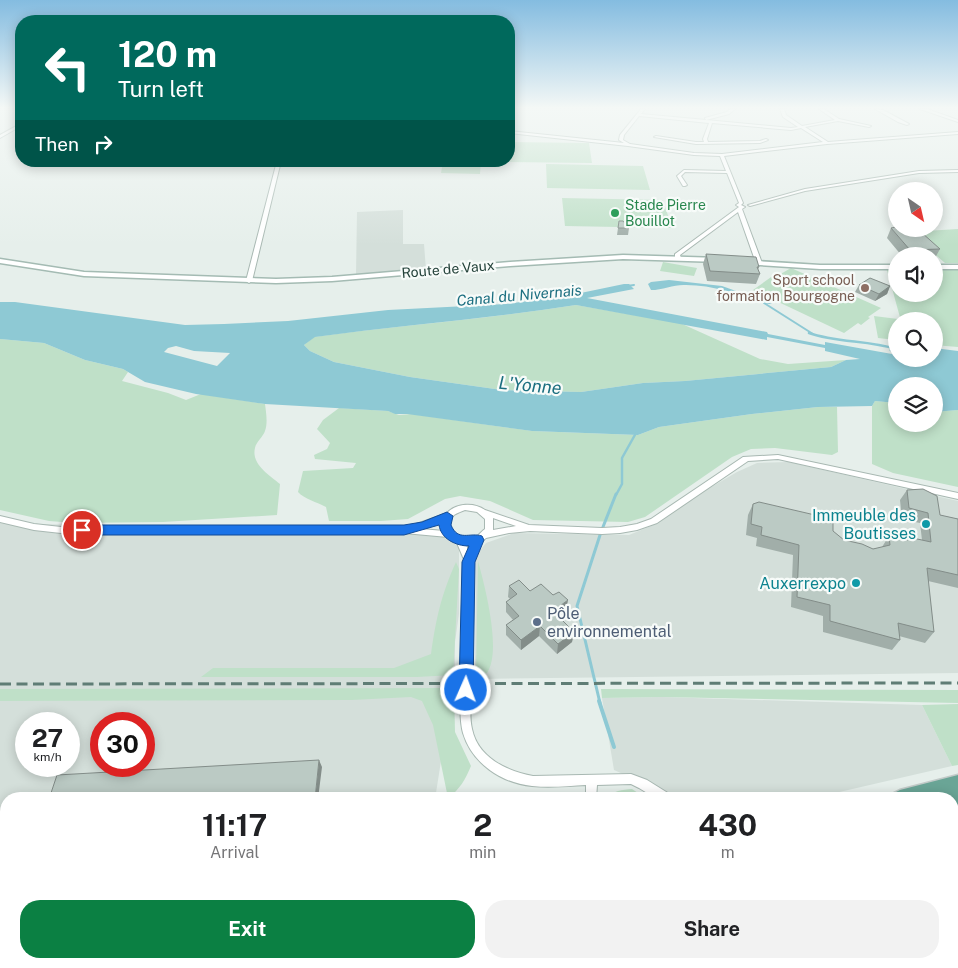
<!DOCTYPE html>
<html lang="en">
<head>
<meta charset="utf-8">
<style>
	:root { --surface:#fff; --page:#f2f2f2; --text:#202124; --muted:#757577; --accent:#0b8043 }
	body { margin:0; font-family:"Public Sans",sans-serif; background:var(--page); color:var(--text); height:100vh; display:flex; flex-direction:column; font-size:19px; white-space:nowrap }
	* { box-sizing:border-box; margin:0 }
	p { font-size:16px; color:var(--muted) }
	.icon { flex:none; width:28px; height:28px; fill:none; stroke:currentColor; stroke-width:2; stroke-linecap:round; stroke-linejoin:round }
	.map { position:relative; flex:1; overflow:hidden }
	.details { position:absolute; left:0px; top:792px; width:959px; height:176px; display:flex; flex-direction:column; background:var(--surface); border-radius:20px 20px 0 0; box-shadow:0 2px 12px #0003 }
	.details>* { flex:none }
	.hud { position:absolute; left:15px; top:15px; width:500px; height:152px; border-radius:20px; box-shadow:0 2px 12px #0003; background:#00695c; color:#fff; overflow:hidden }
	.needle { width:32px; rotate:146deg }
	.tools { position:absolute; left:888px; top:182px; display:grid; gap:10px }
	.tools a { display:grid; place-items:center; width:55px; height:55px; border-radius:50%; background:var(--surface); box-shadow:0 2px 12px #0003; font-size:25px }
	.speed { position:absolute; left:15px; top:712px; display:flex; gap:10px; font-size:25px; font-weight:700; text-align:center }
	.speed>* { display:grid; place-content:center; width:65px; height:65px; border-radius:50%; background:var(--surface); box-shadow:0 2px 12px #0003; line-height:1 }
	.speed small { font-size:12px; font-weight:400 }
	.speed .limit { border:8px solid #d22; background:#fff; color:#111 }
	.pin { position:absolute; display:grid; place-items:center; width:42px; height:42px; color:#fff; margin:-21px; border:2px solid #fff; border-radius:50%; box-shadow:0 1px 5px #0007 }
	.me { position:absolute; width:55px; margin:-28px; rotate:2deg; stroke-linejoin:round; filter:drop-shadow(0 0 4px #0008) }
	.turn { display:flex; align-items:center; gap:18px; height:105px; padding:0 20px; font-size:22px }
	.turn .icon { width:65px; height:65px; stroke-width:2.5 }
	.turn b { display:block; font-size:35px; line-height:42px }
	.then { display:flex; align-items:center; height:48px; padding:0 20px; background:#0003; gap:10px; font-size:19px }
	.eta { display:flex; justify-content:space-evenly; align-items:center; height:85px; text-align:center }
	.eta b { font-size:30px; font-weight:700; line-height:35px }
	.action { display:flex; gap:10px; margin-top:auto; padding:10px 20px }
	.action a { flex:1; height:58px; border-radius:20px; background:var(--accent); color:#fff; font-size:20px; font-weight:700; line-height:58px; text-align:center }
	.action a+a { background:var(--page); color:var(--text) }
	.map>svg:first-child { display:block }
</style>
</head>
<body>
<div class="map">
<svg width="958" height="968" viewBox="0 0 958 968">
	<rect width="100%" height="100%" fill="#e6efeb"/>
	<!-- built -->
	<path fill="#d4dfda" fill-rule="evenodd" d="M403,210V244H424L426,270L356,275L357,212Z
		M789,462L958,501V673L475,679L476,555L486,543L514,533L629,535L656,524L689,500L737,472L757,463Z
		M0,523L372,532L436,529L459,547V614L455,642V673L435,799H6V962L318,963L304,968H0ZM26,724H69V766H26ZM101,724H144V766H101Z
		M662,697L922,705L952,766L809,799H679L614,770L602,698Z"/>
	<!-- green -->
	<path fill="#bfe0c8" d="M509,142L589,143L592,163L503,162L509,161Z
		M443,161H481L480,174L441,173Z
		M546,164L643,166L650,190L547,188Z
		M562,198L663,200L672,228L565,226Z
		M958,229V263H945L909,232Z
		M663,262L697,268L694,276L660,271Z
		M791,268L881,308L868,317L870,318L861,325L858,323L844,333L753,290L774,275L777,276Z
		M934,269L958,270V347L934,345V321H901L887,270H896V294H934Z
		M576,305L680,323L760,359L788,364L846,360L831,367L685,381L643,383L581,392L502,390L410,377L334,362L310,351L304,345L314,337C402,325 489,319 576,305Z
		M874,316L898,319L896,340L878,338Z
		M0,339L44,343L85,360L123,369L128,372L122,381L168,393L186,400L201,394L265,404C266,412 268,423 265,431C263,437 256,442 255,448C251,464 269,475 280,484L277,515L163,522L75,523L49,521L0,510Z
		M875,401L896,403V424H934V412L958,410V487L893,473L872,464V406Z
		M818,407H837L838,452L832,455L775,448L751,449L732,457L645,517L628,522L533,520L490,501L460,496L445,499L408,519L381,521H329L326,507C317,502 304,499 298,492L303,471L353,468L356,463L315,459L314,455L327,449L330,443L317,429L323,420L339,408L388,411L399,415L412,414L532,431L638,435L659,427L752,414Z
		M478,561C485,587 502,651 487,673L476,675Z
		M456,562L459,569L453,675L417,677H201L213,668H394L431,654C436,619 441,595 456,562Z
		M454,688L455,732L471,766C465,780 460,789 448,798L433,725L422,701L411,697L352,700L0,701V689Z
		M601,689L958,690V703L662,697L602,698Z
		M958,704V765L952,766L922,705Z
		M632,789L647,799H607C612,790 623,790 632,789Z
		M318,963V962L385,963L371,968H304Z
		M574,963V962L665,963L662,968H560Z"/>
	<!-- water -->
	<path fill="#8ec9d4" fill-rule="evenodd" d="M669,280L722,286L772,304H767C741,295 714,285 686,285C675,284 663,290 651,290L648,284L651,282Z
		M624,284H629L634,289L587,298L767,332L768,334L825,345V342L892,354L893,353L889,350L896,346V359H934V348L958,351V410L934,412V386H896V403L875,401L872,406L818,407L752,414L659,427L638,435L532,431L407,414H395L388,411L265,404L196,394L145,382L123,369L85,360L44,343L0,339V302H15L185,325L224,324L288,321L388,310L506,304L571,295ZM576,305L767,340V337L825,348V351L860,359L846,360L831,367L685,381L643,383L581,392L502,390L410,377L334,362L310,351L304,345L315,337C402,325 489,319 576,305ZM176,346L194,351L230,353L217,366L164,352L168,348Z"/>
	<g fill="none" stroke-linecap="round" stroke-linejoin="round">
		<!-- stream-far3 -->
		<path stroke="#8ec9d4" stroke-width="2" d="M627,286L634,285
			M764,303L813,334"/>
		<!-- stream-far2 -->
		<path stroke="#8ec9d4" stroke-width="2.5" d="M809,333C837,343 868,340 896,349
			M616,495L622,484V458L636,433"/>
		<!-- stream-far1 -->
		<path stroke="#8ec9d4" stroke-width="3" d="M600,703L577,606L601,532L616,494"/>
		<!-- stream -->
		<path stroke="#8ec9d4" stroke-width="4" d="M599,701L614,747"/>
		<defs>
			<path id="street" d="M641,109H645L641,114L706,120L705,118L727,112L730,109H735L729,114L706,120L791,128L798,127L783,117L780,109H784L786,115L802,126L835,120L819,109H824L839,119L871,126L869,127L838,121L805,127L828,142L958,132V134L827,144L724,156L743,203L741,205L745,207L742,209L762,263L759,265L756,263L738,212L680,255L681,258L678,260L675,258V254L739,207L736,205L739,203L727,173L685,172L681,176L687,185L685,186H683L677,176L684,170L726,171L720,156L694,155L628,146L509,133V131L624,143L619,140L620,135ZM639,116L709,123L703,139L704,142H696L656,136L654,137L696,144L760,143L768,140L766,139L760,141L708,142L707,139L712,123L791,130L801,128L823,142L722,154L694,153L630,144L623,140L624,135Z
				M875,109L883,110L909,124L907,125L898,122Z
				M920,109H927L958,120V122Z
				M20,124H21V126L0,138V135Z
				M277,161H281L252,281L249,283L246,281Z
				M958,170V172L919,173L805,191L750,206L748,205L805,189L919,171Z
				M778,455L958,493V499L778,459L748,461L657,523L637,530L620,533L602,534L530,531L509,533L486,538L481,542L473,562L472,676L470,679L467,680L464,679L462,676L465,562L457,543L448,537L404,533H61L34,530L0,522V516L34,524L61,527L410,528L411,526L447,513C456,503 474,502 485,510L529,525L602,528L620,527L637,524L651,519L743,457ZM465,510L477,512L485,519V529C482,531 479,535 476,537C462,544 440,527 454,515C457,513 462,511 465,510ZM493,518L516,526L493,530ZM442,521V528L444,531L421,529ZM472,544L469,552L466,545Z
				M466,686L469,687L471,690C471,703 469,716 472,729C478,758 507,771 533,776L631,774L647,780L671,795L672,799H657L639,788L631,784L597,785L596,799H586V785C569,786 550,788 532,786C501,783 472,763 463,733C460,722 459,697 463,687Z
				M152,962H240L238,966L235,968H148L150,964Z"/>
			<path id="secondary" d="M623,255L720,258L724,260L720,262L623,259L510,266L332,281L276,283L84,276L0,263V259L84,272L276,279L332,277L510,262Z
				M740,260L820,265H896V269H820L743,264L739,262Z
				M934,265H958V269H934Z"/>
			<path id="primary" d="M958,775V809L952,811V799H944L945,796L935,799H891L894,793L900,790Z
				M407,962H440L438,968H405Z
				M522,962H555L553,968H520Z
				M686,962H714L716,968H688Z
				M744,962H786L787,968H742Z"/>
		</defs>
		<!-- street casing -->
		<use href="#street" stroke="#a8b8b2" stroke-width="2"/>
		<!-- secondary casing -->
		<use href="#secondary" stroke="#a4bbb3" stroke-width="3"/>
		<!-- primary casing -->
		<use href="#primary" stroke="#c2cac8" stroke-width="3"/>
		<!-- street -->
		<use href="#street" fill="#fff" fill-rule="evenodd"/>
		<!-- secondary -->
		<use href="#secondary" fill="#fff" fill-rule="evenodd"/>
		<!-- primary -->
		<use href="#primary" fill="#6aa596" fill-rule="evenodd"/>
		<!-- rail -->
		<path stroke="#5f7d75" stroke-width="3" stroke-dasharray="11 5.5" stroke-linecap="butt" d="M0,684L958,683"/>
		<defs>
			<path id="street-bridge" d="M466,690L467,676"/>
		</defs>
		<!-- street-bridge casing -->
		<use href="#street-bridge" stroke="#a8b8b2" stroke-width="11" stroke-linecap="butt"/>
		<!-- street-bridge -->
		<use href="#street-bridge" stroke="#fff" stroke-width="9"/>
	</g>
	<!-- wall -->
	<path fill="#a1aea9" d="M619,221L629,228L628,235H617Z
		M891,228L940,249L935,258H934V256H902L887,238Z
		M706,254L759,267L758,270L760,274L756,284L707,281L703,264Z
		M859,285L890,286L887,294L875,301L855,292Z
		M907,490L940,515L958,519V588L928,581L934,632L925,643L899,636L900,640L892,650L823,632V616L791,607L793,555L756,546L757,538L746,535L748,515L753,504L815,518L844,540L873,549L882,547L889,536L906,540L908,537L922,540L920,523L902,519L900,500Z
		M509,586L530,591L566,611L558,617L574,632L572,642L557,654L539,636L521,650L506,635V625L513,620L506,612V602L510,599L508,597Z
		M6,915V952H4L0,951V932Z"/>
	<!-- shaded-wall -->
	<path fill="#838d89" d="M890,286L887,294L875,301L879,294Z
		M568,600L566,611L551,622L553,611Z
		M540,626L539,636L521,650V640Z
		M574,632L572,642L557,654L558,644Z
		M319,760L322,767L318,799H315Z"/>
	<!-- building -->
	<path fill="#bbcac4" stroke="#838d89" d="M619,221H623L629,228H618Z
		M896,227V229H915L921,232L940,249L910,250L891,228Z
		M706,254L756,257L759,267H757L760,274L710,271Z
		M870,278L890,286L879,294L859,285Z
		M923,489L937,496L940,515L958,519V575L927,568L934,632L898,623L900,640L830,621V605L797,597L799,545L761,535L762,527L751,524L753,504L759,502L815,515V518L833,522V531L844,540L862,544L873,549L890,545L889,536L908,540V537L931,542L928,513L909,508L907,490Z
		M519,580L530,591L541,584L553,595L559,592L568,600L553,611L574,632L558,644L540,626L521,640L506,625L519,616L506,602L517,594L509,586Z
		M319,760L315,799H49L57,775Z
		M6,915V948H0V932Z"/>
	<!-- sky -->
	<linearGradient id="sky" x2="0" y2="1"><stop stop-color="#84bce0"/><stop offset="0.44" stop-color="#f4f8f6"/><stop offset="1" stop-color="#f4f8f6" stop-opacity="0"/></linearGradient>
	<rect width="958" height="245" fill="url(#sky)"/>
	<!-- route -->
	<path fill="#1a73e8" stroke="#114b97" d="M447,512L453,516L451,525C458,542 470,532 482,536L484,540L475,562L473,690L471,695L466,697L461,695L459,690L462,562L469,546C456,546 441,539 439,525L404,535H82L78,533L76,530L78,527L82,525H404L422,522Z"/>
	<!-- markers -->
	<circle fill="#2e9e5b" stroke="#f7fbf9" stroke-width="2" cx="615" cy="213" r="5"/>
	<circle fill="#8d6e63" stroke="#f7fbf9" stroke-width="2" cx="865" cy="288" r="5"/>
	<g fill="#0f9aa8" stroke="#f7fbf9" stroke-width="2">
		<circle cx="926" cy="524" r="5"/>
		<circle cx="856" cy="583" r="5"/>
	</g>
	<circle fill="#5c6f8a" stroke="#f7fbf9" stroke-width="2" cx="537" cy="622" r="5"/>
	<g text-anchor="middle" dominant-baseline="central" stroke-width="4.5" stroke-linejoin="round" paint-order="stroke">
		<!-- far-leisure labels -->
		<g font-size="14" fill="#27864d" stroke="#f7fbf9" text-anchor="start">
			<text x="625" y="205">Stade Pierre<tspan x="625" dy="16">Bouillot</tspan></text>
		</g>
		<!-- far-street labels -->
		<g font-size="14" fill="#24423a" stroke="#f7fbf9">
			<text transform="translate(448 269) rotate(-5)">Route de Vaux</text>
		</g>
		<!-- far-education labels -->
		<g font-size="14" fill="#785e54" stroke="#f7fbf9" text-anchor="end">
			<text x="855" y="280">Sport school<tspan x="855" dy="16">formation Bourgogne</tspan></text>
		</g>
		<!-- far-water labels -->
		<g font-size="15" font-style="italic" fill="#1c6f80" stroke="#f7fbf9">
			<text transform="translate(519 295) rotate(-5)">Canal du Nivernais</text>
		</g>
		<!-- culture labels -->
		<g font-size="16" fill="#0d838f" stroke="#f7fbf9" text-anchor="end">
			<text x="916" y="515">Immeuble des<tspan x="916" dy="18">Boutisses</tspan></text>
			<text x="846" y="583">Auxerrexpo</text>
		</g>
		<!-- service labels -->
		<g font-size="16" fill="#4e5e75" stroke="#f7fbf9" text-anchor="start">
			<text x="547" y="613">Pôle<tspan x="547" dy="18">environnemental</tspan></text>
		</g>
		<!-- water labels -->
		<g font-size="18" font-style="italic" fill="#1c6f80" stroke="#f7fbf9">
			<text transform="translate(530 385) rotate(5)">L'Yonne</text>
		</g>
	</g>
</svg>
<div class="tools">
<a><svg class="needle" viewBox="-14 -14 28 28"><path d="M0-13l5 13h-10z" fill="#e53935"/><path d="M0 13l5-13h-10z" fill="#757577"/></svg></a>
<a><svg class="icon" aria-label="sound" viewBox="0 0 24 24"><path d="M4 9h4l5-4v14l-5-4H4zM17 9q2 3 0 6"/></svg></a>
<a><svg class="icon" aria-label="search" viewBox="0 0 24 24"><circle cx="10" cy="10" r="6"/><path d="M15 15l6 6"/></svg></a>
<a><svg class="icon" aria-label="layers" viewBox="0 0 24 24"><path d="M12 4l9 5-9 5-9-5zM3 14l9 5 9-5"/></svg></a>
</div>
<div class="speed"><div>27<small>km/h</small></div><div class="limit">30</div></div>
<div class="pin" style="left:82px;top:530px;background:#d93025"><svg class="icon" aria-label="arrive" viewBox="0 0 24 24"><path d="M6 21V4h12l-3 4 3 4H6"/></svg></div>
<svg class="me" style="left:466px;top:690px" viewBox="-20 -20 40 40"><circle r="17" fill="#1a73e8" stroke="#fff" stroke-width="3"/><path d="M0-11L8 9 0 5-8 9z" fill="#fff"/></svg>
<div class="hud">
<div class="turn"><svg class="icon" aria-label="left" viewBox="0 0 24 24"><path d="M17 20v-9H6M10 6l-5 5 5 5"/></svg><div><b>120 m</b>Turn left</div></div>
<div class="then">Then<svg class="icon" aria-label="right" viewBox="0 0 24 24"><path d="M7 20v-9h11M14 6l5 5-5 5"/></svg></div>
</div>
<section class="details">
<div class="eta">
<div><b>11:17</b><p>Arrival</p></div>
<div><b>2</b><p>min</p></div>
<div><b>430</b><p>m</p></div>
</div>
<div class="action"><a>Exit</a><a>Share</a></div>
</section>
</div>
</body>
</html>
